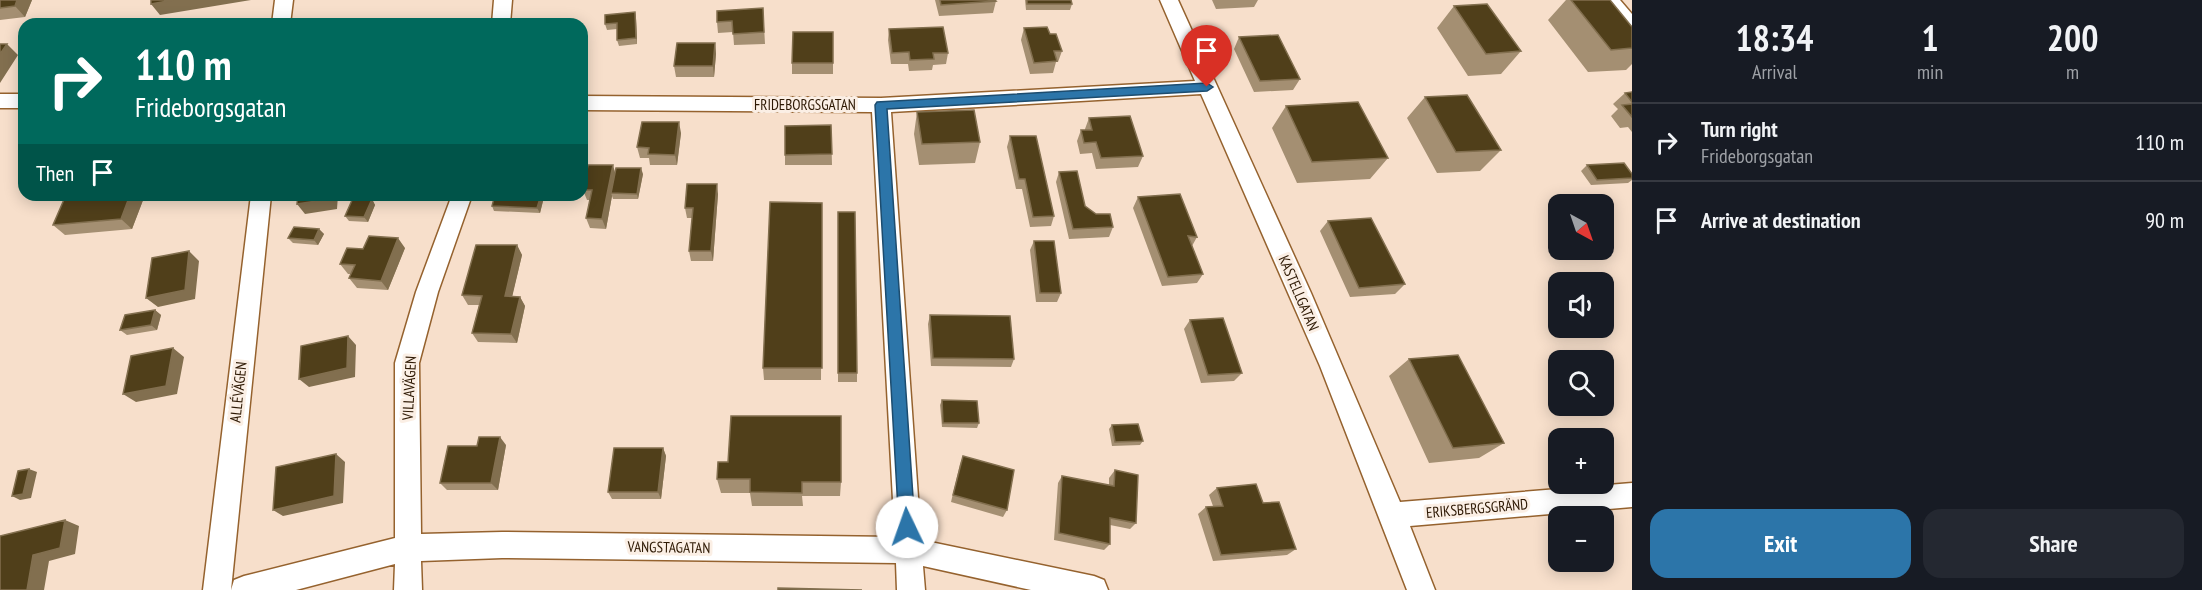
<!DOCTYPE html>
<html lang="en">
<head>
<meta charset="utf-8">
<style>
	:root { --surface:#171b24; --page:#242831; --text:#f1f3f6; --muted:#9ea1a6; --line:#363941; --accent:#2c75a9 }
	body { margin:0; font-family:"PT Sans Narrow",sans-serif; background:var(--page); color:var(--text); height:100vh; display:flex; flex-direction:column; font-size:22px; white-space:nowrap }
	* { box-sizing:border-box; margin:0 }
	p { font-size:20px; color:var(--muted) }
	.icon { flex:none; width:33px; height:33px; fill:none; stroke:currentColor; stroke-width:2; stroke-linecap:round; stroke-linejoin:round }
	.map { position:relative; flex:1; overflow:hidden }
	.drawer { display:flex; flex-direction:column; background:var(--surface); width:570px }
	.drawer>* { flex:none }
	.banner { position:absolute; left:18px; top:18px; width:570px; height:183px; border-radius:18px; box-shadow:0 3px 15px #0003; background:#00695c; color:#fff; overflow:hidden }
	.needle { width:39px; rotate:140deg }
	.fabs { position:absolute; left:1548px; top:194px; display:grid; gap:12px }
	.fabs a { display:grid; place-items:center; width:66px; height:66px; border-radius:12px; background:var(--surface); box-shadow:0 3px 15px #0003; font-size:30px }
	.pin { position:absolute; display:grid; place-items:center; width:51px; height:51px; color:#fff; margin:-62px -26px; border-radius:50% 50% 50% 0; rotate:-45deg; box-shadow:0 0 6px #0007 }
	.pin .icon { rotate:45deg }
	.me { position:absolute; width:66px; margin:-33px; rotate:357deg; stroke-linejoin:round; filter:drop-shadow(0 0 4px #0008) }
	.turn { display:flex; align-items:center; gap:21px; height:126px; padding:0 18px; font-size:27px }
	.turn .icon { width:78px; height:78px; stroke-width:2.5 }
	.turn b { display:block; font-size:42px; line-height:51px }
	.then { display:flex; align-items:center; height:57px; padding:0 18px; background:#0003; gap:12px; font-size:22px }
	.eta { display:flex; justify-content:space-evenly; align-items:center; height:102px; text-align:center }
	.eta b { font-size:36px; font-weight:800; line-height:42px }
	.action { display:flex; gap:12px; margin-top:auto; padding:12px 18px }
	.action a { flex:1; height:69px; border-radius:18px; background:var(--accent); color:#fff; font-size:24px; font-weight:800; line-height:69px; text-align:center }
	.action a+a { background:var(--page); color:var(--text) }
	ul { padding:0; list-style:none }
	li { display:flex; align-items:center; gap:18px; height:78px; padding:0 18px; border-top:2px solid var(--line) }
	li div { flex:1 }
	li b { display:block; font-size:22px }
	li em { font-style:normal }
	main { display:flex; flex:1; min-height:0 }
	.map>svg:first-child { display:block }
</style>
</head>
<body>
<main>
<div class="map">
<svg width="1632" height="590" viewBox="0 0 1632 590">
	<rect width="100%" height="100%" fill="#f7dfcb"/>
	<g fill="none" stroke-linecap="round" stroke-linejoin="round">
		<defs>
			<path id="street" d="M275,0H293L290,24H272Z
				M494,0H512L510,24H492Z
				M1160,0H1178L1311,293L1400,502L1632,483V507L1410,526L1435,590H1407L1320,366L1201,94L891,112L921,540L1094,576L1104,580L1108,590H1031L923,566L925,590H897L896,563L502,558L421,561L422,590H394L395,564L296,590H203L251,195H271L231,590L234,580L244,576L395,538V363L416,292L452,195H472L438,292L419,363L421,534L502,532L895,537L872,112L582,110V96L881,98L1195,81Z
				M1601,0H1620L1632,14V32L1626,30Z
				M0,94H24V108H0Z"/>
		</defs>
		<!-- street casing -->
		<use href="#street" stroke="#95622e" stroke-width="3"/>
		<!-- street -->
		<use href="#street" fill="#fff" fill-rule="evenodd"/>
	</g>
	<!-- wall -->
	<path fill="#a48f72" d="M0,0H32L25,17L0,20Z
		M935,0H995L996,1L993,13L939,16Z
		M1025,0H1071L1072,4L1070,10H1026Z
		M1212,0H1258L1254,7L1216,9Z
		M1566,0H1610L1632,27V64L1626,70L1588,72L1548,20Z
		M1454,6L1521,51L1501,74L1468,76L1437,28Z
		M763,8L765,44L734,45L733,32L718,33L717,22Z
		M635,12L636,18L637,44L619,46L617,40V29L607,30L605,24Z
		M1024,28L1050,34L1062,51L1058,62H1056L1053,73L1030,74L1021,40Z
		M889,29L948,53L946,64L933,65L932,70L909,71L908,64H891L888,40Z
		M833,32V74H792V63Z
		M1239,37L1300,79L1293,90L1254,92L1234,49Z
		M715,43L716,54L714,77H676L674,66Z
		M1632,92V132L1628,127L1620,128L1611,116L1618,109L1613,104L1625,93Z
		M1425,97L1501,150L1480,171L1437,173L1407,118Z
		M1286,106L1388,158L1370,179L1297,183L1272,128Z
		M917,112L980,142L975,163L919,165L914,134Z
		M1089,118L1143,156L1138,167L1096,169L1092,153L1080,154L1077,141L1081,130H1085V129Z
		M831,125L832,165H785V155Z
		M681,133L677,165H650L649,158H640L637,147Z
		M1010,136L1054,216L1051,226L1030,227L1022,189H1016L1007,147Z
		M1587,165L1632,174V180L1628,183L1591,185L1581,171Z
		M1059,172L1085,206L1113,227L1109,237L1069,239L1056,182Z
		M615,173L643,174L638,199H613L612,196L606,229L590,228L586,218L590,200H587L583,190Z
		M718,194L713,261H691L689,251L692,218H687L685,208Z
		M66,195H145L132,229L65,235L53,225Z
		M495,195H543L544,197L540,213L494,211L492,206Z
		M1138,197L1197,237L1192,246L1203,274L1197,283L1162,286L1133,208Z
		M372,199L375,205L368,222L349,221L345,216Z
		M822,203L821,380H764L763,368Z
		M1328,221L1405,284L1395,294L1350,297L1320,231Z
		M838,222L857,373V382H838Z
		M319,229L324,234L318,245L293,243L288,238Z
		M1034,241L1061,293L1057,302H1036L1030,250Z
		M517,245L522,255L512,296L520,297L525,306L517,343L478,342L472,333L479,305H468L462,295Z
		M405,248L388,290L357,288L349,278L351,274H348L340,264L363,249Z
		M155,310L161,315L157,330L127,335L120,330Z
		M930,315L1014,359L1011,367L931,366L928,324Z
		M1190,320L1242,373L1234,381L1201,383L1184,329Z
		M1409,359L1504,443L1479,458L1429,463L1389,376Z
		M942,400L979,423L977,428L942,427L940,405Z
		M1112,425L1143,441L1140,445L1112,446L1109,429Z
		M506,445L498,490H447L440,483Z
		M663,448L666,456L661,499H612L608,492Z
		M963,456L1007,510L1003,517L951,502L960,464Z
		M718,462L841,482L840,496H802L803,506H752L750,493H721L717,479Z
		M1115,470L1136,523L1130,529L1110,525V544L1104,550L1054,540L1058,483L1062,476L1109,485V478Z
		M1217,488L1263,503L1296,549L1287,555L1213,561L1198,514L1206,507L1213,506L1209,495Z"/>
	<!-- shaded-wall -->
	<path fill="#826f4f" d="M17,0H32L25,17L15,6Z
		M173,0H251L160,15L151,4Z
		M635,12L636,18L637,44L636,38Z
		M715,43L716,54L714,77L713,66Z
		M7,44L18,55L0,83V54Z
		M679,122L681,133L677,165L675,155Z
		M613,165L616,176L611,193L612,196L606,229L602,219Z
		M641,168L643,174L638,199L637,194Z
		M717,184L718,194L713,261L711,251Z
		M130,195H145L132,229L121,219Z
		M330,195H338L337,209L305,214L297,204Z
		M541,195H543L544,197L540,213L537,208Z
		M372,199L375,205L368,222L364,217Z
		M319,229L324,234L318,245L314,240Z
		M398,238L405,248L388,290L381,281Z
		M517,245L522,255L510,306L505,296Z
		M189,251L199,261L195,299L158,307L146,298Z
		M520,297L525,306L517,343L511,334Z
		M155,310L161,315L157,330L151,325Z
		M348,336L356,345L355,377L309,387L299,379Z
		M173,348L184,357L177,394L136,402L123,394Z
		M500,437L506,445L498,490L491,483Z
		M663,448L666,456L661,499L658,492Z
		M336,454L345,462L343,503L283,516L273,510Z
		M29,469L37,472L31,498L20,500L12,496Z
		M65,520L79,526L75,554L49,561L44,590H27L33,555Z"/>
	<!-- building -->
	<path fill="#503f1a" stroke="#826f4f" stroke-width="1.5" d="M0,0H17L15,6L0,8Z
		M151,0H173L151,4Z
		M940,0H995L996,1L941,5Z
		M1027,0H1071L1072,4H1027Z
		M1571,0H1610L1632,27V48L1611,50Z
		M1487,4L1521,51L1486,54L1454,6Z
		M763,8L764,32L733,34L732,21L717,22V11Z
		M635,12L636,38L617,40V23L605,24V15Z
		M943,27L948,53H933L934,59L910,60L909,52L892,53L889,29Z
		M1047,27L1050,34H1056L1062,51H1054L1057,61L1034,63L1024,28Z
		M793,32H833V63H792Z
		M1278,35L1300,79L1260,81L1239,37Z
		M677,43H715L713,66H674Z
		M0,44H7L0,54Z
		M1632,92V102L1625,93Z
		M1467,95L1501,150L1456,152L1425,97Z
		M1358,102L1388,158L1312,162L1286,106Z
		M1632,104V117L1622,105Z
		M974,110L980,142L922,144L917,112Z
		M1130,116L1143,156L1101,158L1096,142L1084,143L1081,130H1092L1089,118Z
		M642,122H679L675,155L648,154L649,148L637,147Z
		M831,125L832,154L785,155V126Z
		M1010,136H1036L1054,216L1033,217L1025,179H1019Z
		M1624,163L1632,174V178L1597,180L1587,165Z
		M588,165H613L602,219L586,218L592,190H583Z
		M616,168H641L637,194L611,193Z
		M1077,171L1085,206L1096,214H1110L1113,227L1073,229L1059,172Z
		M687,184H717L711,251H689L693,208H685Z
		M1180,194L1197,237L1188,236L1203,274L1168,277L1138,197Z
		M66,195H130L121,219L53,225Z
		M298,195H330L329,199L297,204Z
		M495,195H541L537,208L492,206Z
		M353,198L372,199L364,217L345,216Z
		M770,202L822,203V368H763Z
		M838,212H855L857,373H838Z
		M1371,218L1405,284L1359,288L1328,221Z
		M294,227L319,229L314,240L288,238Z
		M369,236L398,238L381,281L349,278L355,265L340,264L347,248L363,249Z
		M1034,241H1054L1061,293H1040Z
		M476,245H517L505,296L520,297L511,334L472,333L482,296L462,295Z
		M189,251L185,290L146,298L152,258Z
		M155,310L151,325L120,330L125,315Z
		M930,315L1010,316L1014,359L933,358Z
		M1223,318L1242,373L1208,375L1190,320Z
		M348,336L347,368L299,379L301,346Z
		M173,348L166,386L123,394L131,356Z
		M1458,355L1504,443L1453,448L1409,359Z
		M942,400L977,401L979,423H943Z
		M731,416H841V482H802V493L750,492V479H717L718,462H728Z
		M1138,424L1143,441L1115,442L1112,425Z
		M479,437H500L491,483H440L448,446H477Z
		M614,448H663L658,492H608Z
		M336,454L334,496L273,510L276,467Z
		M963,456L1014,470L1007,510L953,495Z
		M29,469L23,494L12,496L18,471Z
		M1115,470L1138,475L1136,523L1110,518V544L1059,533L1062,476L1114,486Z
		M1256,484L1263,503L1279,502L1296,549L1221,555L1206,507L1223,506L1217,488Z
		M65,520L60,548L33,555L27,590H0V536Z
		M778,588L862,590H778Z"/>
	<!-- route -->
	<path fill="#2c75a9" stroke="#1d4c6e" stroke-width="1.5" d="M1207,83L1213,87L1207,91L887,109L915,527L912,533L907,535L901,533L899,527L875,105L877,102Z"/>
	<g text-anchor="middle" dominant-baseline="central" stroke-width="6" stroke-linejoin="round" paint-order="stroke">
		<!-- street labels -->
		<g font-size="15" fill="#2e1904" stroke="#fbefe5">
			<text x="805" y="104">FRIDEBORGSGATAN</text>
			<text transform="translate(1299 293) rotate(67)">KASTELLGATAN</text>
			<text transform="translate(409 388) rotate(-87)">VILLAVÄGEN</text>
			<text transform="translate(238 392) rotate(-84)">ALLÉVÄGEN</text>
			<text transform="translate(1477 508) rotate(-5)">ERIKSBERGSGRÄND</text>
			<text transform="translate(669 547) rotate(1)">VANGSTAGATAN</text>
		</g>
	</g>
</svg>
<div class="fabs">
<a><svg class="needle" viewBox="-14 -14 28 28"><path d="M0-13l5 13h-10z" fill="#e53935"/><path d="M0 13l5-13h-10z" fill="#9ea1a6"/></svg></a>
<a><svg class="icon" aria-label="sound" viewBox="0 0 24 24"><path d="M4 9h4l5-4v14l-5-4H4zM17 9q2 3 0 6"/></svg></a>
<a><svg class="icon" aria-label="search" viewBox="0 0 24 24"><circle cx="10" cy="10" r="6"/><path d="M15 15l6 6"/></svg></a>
<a>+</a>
<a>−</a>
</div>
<div class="pin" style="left:1207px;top:87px;background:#d93025"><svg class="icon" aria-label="arrive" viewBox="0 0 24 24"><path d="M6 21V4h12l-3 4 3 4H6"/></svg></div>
<svg class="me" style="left:907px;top:527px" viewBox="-20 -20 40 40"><circle r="19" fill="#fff"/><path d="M0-13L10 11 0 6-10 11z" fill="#2c75a9"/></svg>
<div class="banner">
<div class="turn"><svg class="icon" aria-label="right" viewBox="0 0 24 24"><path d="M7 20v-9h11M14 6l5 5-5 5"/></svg><div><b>110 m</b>Frideborgsgatan</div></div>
<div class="then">Then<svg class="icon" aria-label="arrive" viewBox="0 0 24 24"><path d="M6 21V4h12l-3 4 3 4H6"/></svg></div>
</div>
</div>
<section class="drawer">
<div class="eta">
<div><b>18:34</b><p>Arrival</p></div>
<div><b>1</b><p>min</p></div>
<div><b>200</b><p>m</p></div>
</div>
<ul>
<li><svg class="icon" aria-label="right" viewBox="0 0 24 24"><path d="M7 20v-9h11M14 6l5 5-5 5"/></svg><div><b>Turn right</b><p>Frideborgsgatan</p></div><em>110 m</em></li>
<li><svg class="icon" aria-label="arrive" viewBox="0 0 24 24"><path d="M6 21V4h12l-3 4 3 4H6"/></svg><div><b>Arrive at destination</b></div><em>90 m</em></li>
</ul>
<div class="action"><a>Exit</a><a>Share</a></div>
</section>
</main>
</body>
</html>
